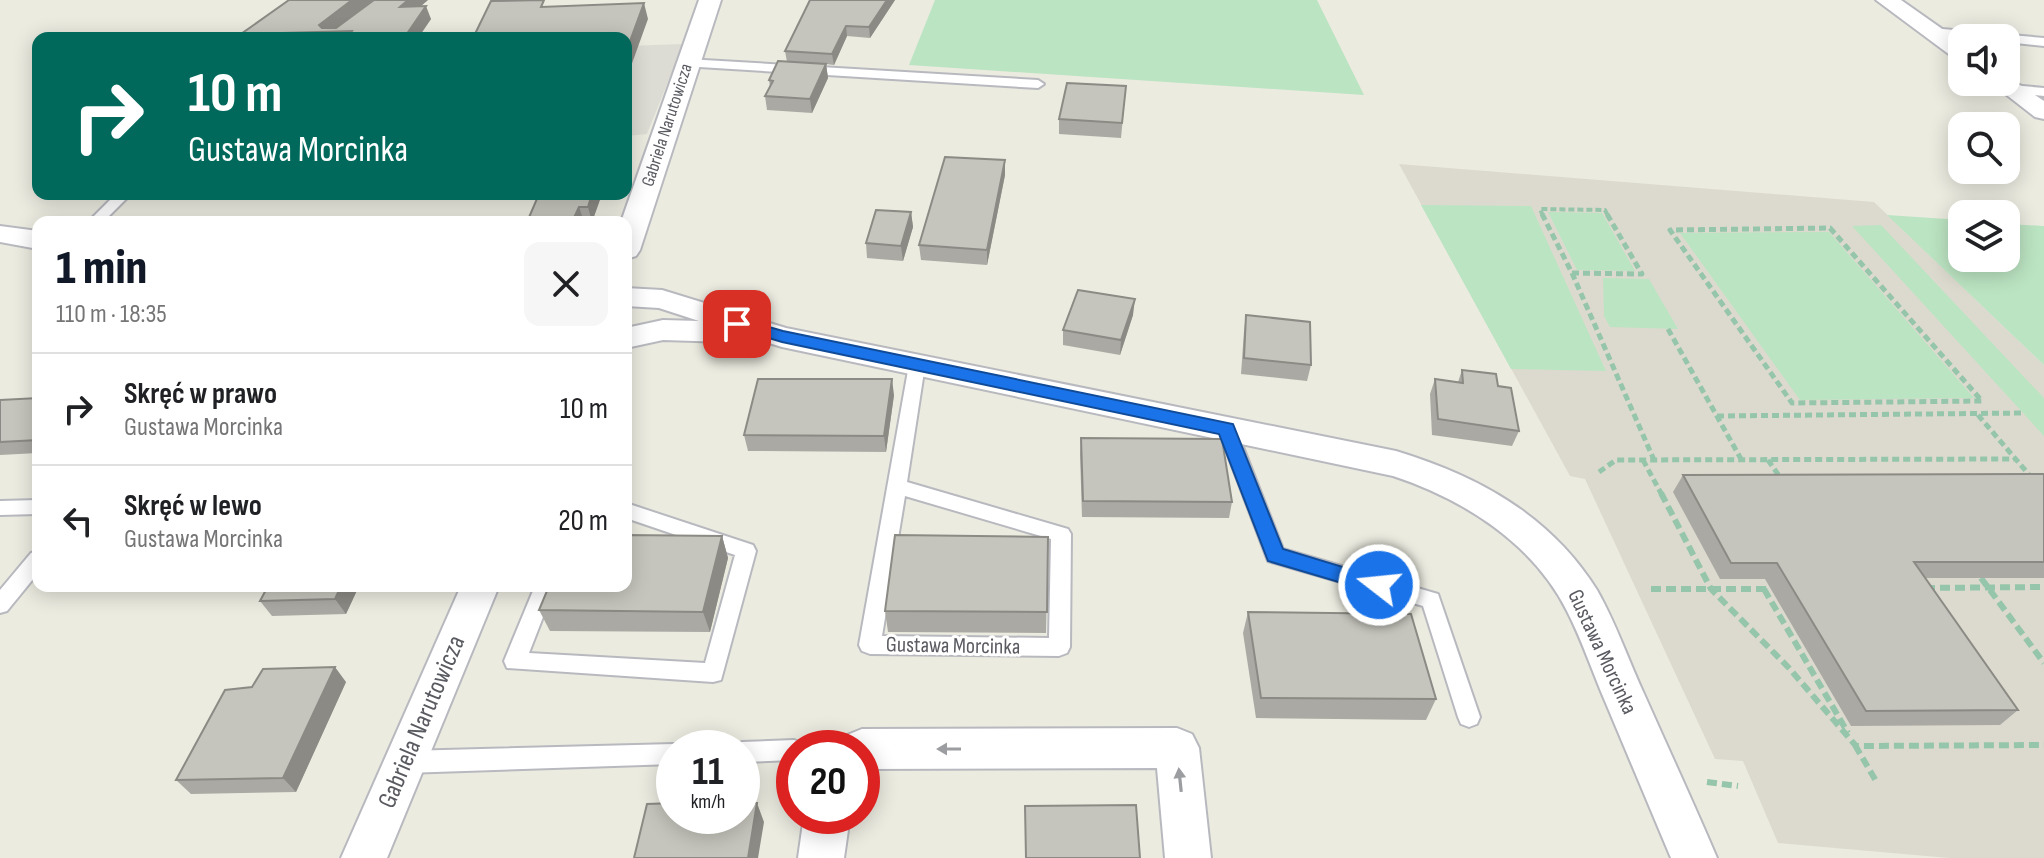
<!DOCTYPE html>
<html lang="pl">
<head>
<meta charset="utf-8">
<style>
	:root { --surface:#fff; --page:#f6f6f6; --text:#202124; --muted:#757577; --line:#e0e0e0; --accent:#111827 }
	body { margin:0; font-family:"Sofia Sans Condensed",sans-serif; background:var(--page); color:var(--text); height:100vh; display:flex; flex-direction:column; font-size:30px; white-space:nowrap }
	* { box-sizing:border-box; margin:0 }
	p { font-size:26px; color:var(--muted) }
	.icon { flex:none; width:44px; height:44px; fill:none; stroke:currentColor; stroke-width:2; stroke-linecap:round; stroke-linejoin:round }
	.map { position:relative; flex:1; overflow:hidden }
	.panel { position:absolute; left:32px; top:216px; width:600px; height:376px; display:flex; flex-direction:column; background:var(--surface); border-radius:16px; box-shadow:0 4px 20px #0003 }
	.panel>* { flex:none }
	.guide { position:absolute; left:32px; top:32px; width:600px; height:168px; border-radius:16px; box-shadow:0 4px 20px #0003; background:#00695c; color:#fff; overflow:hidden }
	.tools { position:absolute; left:1948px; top:24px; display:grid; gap:16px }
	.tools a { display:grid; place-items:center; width:72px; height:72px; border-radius:16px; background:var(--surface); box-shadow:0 4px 20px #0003; font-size:40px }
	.speed { position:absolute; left:656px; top:730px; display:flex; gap:16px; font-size:40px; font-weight:700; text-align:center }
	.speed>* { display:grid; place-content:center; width:104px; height:104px; border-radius:50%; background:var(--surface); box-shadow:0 4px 20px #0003; line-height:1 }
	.speed small { font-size:20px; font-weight:400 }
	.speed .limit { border:12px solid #d22; background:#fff; color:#111 }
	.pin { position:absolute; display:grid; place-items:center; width:68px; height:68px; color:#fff; margin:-34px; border-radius:16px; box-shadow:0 4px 12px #0006 }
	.me { position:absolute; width:88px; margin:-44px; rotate:286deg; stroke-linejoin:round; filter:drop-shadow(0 0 6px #0008) }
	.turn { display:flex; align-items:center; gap:28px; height:168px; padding:0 24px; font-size:36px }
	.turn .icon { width:104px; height:104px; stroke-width:2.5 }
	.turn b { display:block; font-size:56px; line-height:68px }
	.round { display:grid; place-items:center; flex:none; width:84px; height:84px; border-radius:16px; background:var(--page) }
	.head { display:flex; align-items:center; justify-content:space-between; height:136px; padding:0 24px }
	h1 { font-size:48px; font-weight:800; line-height:60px; color:var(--accent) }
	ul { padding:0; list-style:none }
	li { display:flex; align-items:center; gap:24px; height:112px; padding:0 24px; border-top:2px solid var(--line) }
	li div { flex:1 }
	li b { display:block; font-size:30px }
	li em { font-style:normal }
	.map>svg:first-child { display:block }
</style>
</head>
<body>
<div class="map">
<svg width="2044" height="858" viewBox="0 0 2044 858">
	<rect width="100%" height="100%" fill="#ecebe0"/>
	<!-- industrial -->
	<path fill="#dddcd4" d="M683,44L647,134L626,136V46Z"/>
	<!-- education -->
	<path fill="#dcdace" d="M1399,164L1874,202L2044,365V858H1949L1778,843L1743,761L1715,759L1585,479L1570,476Z"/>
	<!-- green -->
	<path fill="#bbe4c2" d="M935,0H1317L1364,95L909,65Z
		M1421,205L1531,206L1606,371L1511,369Z
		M1548,212L1602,213L1635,271L1577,270Z
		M1887,215L1962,220V258H2006V224L2044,226V365Z
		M1881,225L2044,398V436L1852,226Z
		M1829,232L1974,398L1800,400L1680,233Z
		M1603,278L1649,279L1678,329L1610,327L1604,316Z"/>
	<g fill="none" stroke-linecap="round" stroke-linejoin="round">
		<defs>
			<path id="service" d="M1931,28L2044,38V46L2006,42V38L1927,34V30Z
				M687,59L1038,80L1044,84L1038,88L683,66L681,63Z
				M2012,85L2044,88V96L2008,92L2006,89Z
				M116,194H131L103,222H88Z
				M917,359L925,365L907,482L1068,529L1071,534L1070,647L1067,653L1059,656L870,654L862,651L859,645L909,365ZM905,496L1051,539L1049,638L882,636Z
				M1227,423L1236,429L1283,549L1438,594L1480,717L1477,724L1469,727L1461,724L1458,717L1423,606L1268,561L1218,429Z
				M38,500V514L0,515V501Z
				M626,503L753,545L756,551L721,680L713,682L507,668L504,661L535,586H555L529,653L705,663L735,555L626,518Z
				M38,551V573L7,611L0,613V590L31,553Z
				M794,740L802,743L805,748H794V760L742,762V748H732L742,742Z
				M674,744L683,748H674V764L405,773L397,770L393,762L397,754L405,751Z"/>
			<path id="minor" d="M699,0H721L640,250L636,256L626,259V222H621Z
				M1876,0H1901L1962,43V60L1954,58Z
				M2006,76L2044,101V119L2035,117L1990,82H2006Z
				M0,226L38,231V249L0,242Z
				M626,288L662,290L786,328L1396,451C1478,476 1550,515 1597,590C1616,623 1629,662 1645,696C1669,750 1694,804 1717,858H1671C1649,806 1627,753 1605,701C1592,671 1582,640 1567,611C1533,543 1463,499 1393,476L782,347L740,334L737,339L726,342L663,340L626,348V328L663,320L699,321L659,308L626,306Z
				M461,586H499L387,858H341Z
				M1177,728L1192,734L1199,748L1211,858H1165L1157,768L862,769V748H841L847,735L862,729Z
				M804,816H850L844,858H798Z"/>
		</defs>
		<!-- service casing -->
		<use href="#service" stroke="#b8b9bf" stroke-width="4"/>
		<!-- minor casing -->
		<use href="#minor" stroke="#b8b9bf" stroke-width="4"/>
		<!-- path-far2 -->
		<path stroke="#95c5aa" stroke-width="4" stroke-dasharray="6 3" stroke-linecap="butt" d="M1543,216L1540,209L1605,210L1608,216"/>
		<!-- path-far1 -->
		<path stroke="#95c5aa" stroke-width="5" stroke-dasharray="7 4" stroke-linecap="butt" d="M1542,214L1572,273
			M1830,228L1982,401L1792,403L1670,230Z
			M1572,273L1642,274L1607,214
			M1572,273L1654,460
			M1668,329L1741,459
			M1978,415L2031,477
			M1717,416L2024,413
			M1643,460L1662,495
			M1768,460L1782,480
			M1599,472L1616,460L2015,459"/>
		<!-- path -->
		<path stroke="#95c5aa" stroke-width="6" stroke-dasharray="10 5" stroke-linecap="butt" d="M1661,493L1711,589L1789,668L1856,746L2044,745
			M1981,578L2044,663
			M1925,588L2044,587
			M1651,589H1766
			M1764,589L1848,733
			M1855,745L1876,781
			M1707,782L1738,786"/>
		<!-- service -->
		<use href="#service" fill="#fff" fill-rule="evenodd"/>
		<!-- minor -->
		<use href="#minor" fill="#fff" fill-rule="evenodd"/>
	</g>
	<!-- wall -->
	<path fill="#aaa9a3" d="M428,0L420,6L431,19L418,38H243L241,34L352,16Z
		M810,0H895L870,38L847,36L834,65L826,64L828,78L812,113L767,110L765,96L770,87L769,80L787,62L785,51Z
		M1126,86L1121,138L1059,134V119Z
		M1005,160V175L987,265L921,260L919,245Z
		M539,194H602L592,222H527Z
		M911,212L913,227L903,261L867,258L866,243Z
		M1133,315L1120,355L1063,345V330Z
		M1246,315L1311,365L1307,381L1241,374L1244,331Z
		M1462,370L1498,386L1519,431L1512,446L1432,435L1430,394L1435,379L1458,382Z
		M894,395L886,452L748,451L744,435Z
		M38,398V453L0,455V400Z
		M1081,438L1232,502L1229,518L1082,517L1080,454Z
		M2044,474V578H1925L2018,710L2000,725L1851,726L1765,579H1720L1673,492L1683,475Z
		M722,536L728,558L710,632L550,631L539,610Z
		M1048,537L1046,633L888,632L885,611Z
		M268,586H359L346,614L272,616L260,601Z
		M1248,612L1436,699L1426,720L1256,718L1243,633Z
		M346,682L296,792L191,794L176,780Z"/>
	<!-- shaded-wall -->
	<path fill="#8b8a84" d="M352,0H373L332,32H323L319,25Z
		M408,0H428L405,20L400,7Z
		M887,0H895L870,38L869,27Z
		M644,3L648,19L626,80V52Z
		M426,6L431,19L418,38H404Z
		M846,26L847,36L834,65L832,54Z
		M826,64L828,78L812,113L810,99Z
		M1005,160V175L987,265V250Z
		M592,194H602L592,222L588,207Z
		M579,207L584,222H572Z
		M911,212L913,227L903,261L901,246Z
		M1135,299L1133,315L1120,355L1121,340Z
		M892,379L894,395L886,452L884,436Z
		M722,536L728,558L710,632L703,612Z
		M341,586H359L346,614L335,599Z
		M335,667L346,682L296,792L283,778Z
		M757,803L764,822L758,858H748Z"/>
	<!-- building -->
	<path fill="#c6c5bd" stroke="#8b8a84" stroke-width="2" d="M289,0H352L319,25L322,28H336L374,0H408L400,7L426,6L404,38H347L352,31L241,34Z
		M544,0L541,7L644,3L626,52V38H473L491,1Z
		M810,0H887L869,27L846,26L832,54L785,51Z
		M778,61L826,64L810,99L765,96L773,81L769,80Z
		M1067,83L1126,86L1122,123L1059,119Z
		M945,157L1005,160L987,250L919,245Z
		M539,194H592L588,207H579L572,222H527Z
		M876,210L911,212L901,246L866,243Z
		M1078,290L1135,299L1121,340L1063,330Z
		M1246,315L1310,322L1311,365L1244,358Z
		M1462,370L1496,374L1498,386L1511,388L1519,431L1438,419L1435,379L1463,383Z
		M758,379H892L884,436L744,435Z
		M38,398V440L0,442V400Z
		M1081,438L1222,439L1232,502L1083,501Z
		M2044,474V562H1914L2018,710L1866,711L1777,563H1731L1683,475Z
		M626,535L722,536L703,612L539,610L549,586H626Z
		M895,535L1048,537L1047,612L885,611Z
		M268,586H341L335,599L260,601Z
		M1248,612L1411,614L1436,699L1261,698Z
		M335,667L283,778L176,780L225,690L252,687L263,669Z
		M674,803V816H742V803H757L748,858H634L647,804Z
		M1136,805L1140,858H1026L1025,806Z"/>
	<!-- one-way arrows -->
	<defs><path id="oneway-solid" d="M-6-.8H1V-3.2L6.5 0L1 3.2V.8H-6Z" transform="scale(2)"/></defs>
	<g fill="#9b9da0">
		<use href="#oneway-solid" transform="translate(949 749) rotate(180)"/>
		<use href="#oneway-solid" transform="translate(1180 780) rotate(-96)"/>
	</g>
	<!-- route -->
	<path fill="#1a73e8" stroke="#114b97" stroke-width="2" d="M737,318L783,331L1233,424L1283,549L1386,580L1389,585L1386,591L1379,594L1268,561L1219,434L782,342L732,327L729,324L732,320Z"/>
	<g text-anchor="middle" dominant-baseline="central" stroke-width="6" stroke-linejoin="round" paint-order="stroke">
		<!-- far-street labels -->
		<g font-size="18" fill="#595b61" stroke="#fff">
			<text transform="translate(667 125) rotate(-72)">Gabriela Narutowicza</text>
		</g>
		<!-- street labels -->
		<g font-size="22" fill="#595b61" stroke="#fff">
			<text transform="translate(953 646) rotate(1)">Gustawa Morcinka</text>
			<text transform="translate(1602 652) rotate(65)">Gustawa Morcinka</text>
		</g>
		<!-- near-street labels -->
		<g font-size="26" fill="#595b61" stroke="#fff">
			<text transform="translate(422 722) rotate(-67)">Gabriela Narutowicza</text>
		</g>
	</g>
</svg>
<div class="tools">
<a><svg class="icon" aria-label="sound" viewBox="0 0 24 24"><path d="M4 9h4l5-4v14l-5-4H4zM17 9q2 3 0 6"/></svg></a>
<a><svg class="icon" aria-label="search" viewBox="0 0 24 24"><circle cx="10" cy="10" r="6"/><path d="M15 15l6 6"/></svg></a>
<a><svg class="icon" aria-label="layers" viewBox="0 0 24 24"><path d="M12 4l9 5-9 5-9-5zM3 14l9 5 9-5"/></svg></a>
</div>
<div class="speed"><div>11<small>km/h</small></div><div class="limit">20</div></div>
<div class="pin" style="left:737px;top:324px;background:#d93025"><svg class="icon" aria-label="arrive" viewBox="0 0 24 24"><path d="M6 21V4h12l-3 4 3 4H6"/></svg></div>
<svg class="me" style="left:1379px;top:585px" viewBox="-20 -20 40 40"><circle r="17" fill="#1a73e8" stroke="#fff" stroke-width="3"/><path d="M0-11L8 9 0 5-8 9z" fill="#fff"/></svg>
<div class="guide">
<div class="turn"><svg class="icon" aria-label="right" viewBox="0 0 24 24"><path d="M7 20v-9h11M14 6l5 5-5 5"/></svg><div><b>10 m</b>Gustawa Morcinka</div></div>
</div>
<section class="panel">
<div class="head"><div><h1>1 min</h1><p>110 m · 18:35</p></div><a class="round"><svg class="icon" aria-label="close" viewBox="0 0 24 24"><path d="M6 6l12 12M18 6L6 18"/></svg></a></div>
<ul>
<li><svg class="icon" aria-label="right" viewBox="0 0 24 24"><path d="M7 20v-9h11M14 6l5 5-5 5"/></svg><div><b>Skręć w prawo</b><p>Gustawa Morcinka</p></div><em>10 m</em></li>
<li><svg class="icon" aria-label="left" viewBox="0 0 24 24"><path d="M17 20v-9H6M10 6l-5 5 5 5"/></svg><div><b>Skręć w lewo</b><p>Gustawa Morcinka</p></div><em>20 m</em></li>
</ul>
</section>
</div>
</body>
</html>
